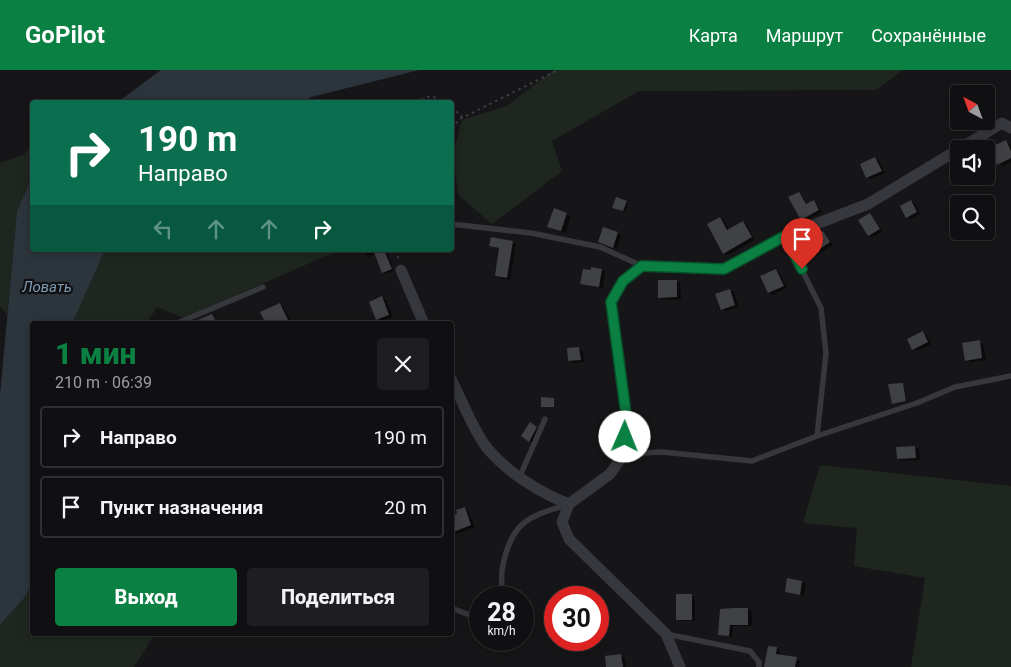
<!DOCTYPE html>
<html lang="ru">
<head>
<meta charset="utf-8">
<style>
	:root { --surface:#101012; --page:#1e1e20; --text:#f1f3f6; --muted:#9c9d9f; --line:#303032; --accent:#0b8043 }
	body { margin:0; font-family:Roboto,sans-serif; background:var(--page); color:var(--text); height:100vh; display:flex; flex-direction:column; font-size:19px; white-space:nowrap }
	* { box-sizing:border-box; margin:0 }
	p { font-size:16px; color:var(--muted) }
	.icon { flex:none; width:28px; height:28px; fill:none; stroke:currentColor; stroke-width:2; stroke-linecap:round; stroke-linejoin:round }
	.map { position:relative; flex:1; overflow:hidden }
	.side { position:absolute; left:30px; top:251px; width:424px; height:315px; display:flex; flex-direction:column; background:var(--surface); border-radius:5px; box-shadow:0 2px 12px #0003,0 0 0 1px var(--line) }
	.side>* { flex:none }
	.top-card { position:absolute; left:30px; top:30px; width:424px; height:152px; border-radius:5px; box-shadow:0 2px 12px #0003,0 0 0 1px var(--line); background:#0b6e4f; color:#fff; overflow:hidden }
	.needle { width:32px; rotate:319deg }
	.tools { position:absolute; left:950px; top:15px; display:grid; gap:10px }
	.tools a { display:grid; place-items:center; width:45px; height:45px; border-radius:5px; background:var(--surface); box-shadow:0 2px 12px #0003,0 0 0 1px var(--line); font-size:25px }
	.speed { position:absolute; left:469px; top:516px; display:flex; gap:10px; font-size:25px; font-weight:700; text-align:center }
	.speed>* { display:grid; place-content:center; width:65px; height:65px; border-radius:50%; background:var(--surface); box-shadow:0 2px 12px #0003,0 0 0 1px var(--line); line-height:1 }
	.speed small { font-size:12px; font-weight:400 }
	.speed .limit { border:8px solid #d22; background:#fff; color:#111 }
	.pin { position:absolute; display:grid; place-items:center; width:42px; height:42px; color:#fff; margin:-51px -21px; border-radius:50% 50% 50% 0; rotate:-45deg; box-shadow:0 0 5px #0007 }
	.pin .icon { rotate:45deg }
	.me { position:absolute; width:55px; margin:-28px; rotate:1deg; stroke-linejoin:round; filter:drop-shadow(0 0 4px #0008) }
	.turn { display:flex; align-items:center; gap:18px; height:105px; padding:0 25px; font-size:22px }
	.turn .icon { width:65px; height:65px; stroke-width:2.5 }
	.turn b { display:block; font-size:35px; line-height:42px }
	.lanes { display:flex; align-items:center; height:48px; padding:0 25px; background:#0003; justify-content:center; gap:25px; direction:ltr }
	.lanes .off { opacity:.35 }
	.round { display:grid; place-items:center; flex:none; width:52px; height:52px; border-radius:5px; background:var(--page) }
	.headline { display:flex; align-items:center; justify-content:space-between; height:85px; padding:0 25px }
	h1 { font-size:30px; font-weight:800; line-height:38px; color:var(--accent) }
	.action { display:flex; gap:10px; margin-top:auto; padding:10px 25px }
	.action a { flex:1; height:58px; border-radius:5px; background:var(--accent); color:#fff; font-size:20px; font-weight:800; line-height:58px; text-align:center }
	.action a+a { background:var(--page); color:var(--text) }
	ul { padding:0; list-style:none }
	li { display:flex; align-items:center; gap:15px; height:62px; margin:0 10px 8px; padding:0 15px; border:2px solid var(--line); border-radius:5px }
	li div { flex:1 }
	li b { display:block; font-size:19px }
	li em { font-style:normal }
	header { display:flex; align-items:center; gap:30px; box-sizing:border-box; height:70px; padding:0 25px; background:var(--accent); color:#fff }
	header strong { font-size:24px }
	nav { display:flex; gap:28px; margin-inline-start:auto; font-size:18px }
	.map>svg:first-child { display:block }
</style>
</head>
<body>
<header>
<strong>GoPilot</strong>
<nav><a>Карта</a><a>Маршрут</a><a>Сохранённые</a></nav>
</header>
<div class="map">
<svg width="1011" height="597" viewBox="0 0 1011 597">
	<rect width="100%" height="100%" fill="#161618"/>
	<!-- green -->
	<path fill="#1e261f" d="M554,0H903L876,20L639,21L552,71L562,101L492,154L458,125L453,84L462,50L507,36Z
		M32,76V107L17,141L7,245L0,236V93L23,85Z
		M105,180H340L183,248L157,237L146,254H72Z
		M820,395L1011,416V597H911L925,508L854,496L857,458L803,453Z
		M32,509V564H155L134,597H0V555L26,526Z"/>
	<!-- water -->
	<path fill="#2c353c" d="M161,0H419L311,27L304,32H118Z
		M32,107V180H105L72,254H32V509L26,526L0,555V325L17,141Z"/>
	<!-- shadow -->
	<path fill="#0007" d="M986,34L995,48L982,55L977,51H986Z
		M1006,71L1011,76V92L1002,96L998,94Z
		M875,88L879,90L885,103L871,109L867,107Z
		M799,123L808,135L814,131L817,134L822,142L805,151L801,149Z
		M617,129L628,133L625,141L615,138Z
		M911,131L915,133L920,144L911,149L907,147Z
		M554,140L571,146L565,163L553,158Z
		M870,145L883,161L873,167L869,165Z
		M720,148L724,150L729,160L743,153L747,155L755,170L728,185L724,183Z
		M617,163L621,165L617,179L603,173Z
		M823,163L833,175L814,187L810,185Z
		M512,172L516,174L510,210L500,208L496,206L500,179L491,176Z
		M364,180H387L394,201L386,204L383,202L376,184L368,187Z
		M602,200L605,202L603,218L582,213L592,201Z
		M776,200L779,202L787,218L773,225L769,223Z
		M676,211L680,213L681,229L664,230L660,227Z
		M730,220L734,222L739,237L726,241L722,239Z
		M382,228L386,230L393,247L381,251L377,249Z
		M279,234L283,236L292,254H268Z
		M923,263L927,265L931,275L917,281L913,279Z
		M979,272L983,274L986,290L970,292L966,290Z
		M579,278L583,281L584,292L573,293L569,291Z
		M903,314L907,331L895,334L893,333Z
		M530,354L540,360L533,373L522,365Z
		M915,377L919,379L920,390L902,391L898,389Z
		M465,438L468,440L475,457L457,464L453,462L459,444Z
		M802,512L806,514L804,526L786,521Z
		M691,526L695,528V551H681L677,549Z
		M748,539L752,542V556H733L732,567L720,565L721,540Z
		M776,579L780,581L779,586L800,591L799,597H765Z
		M621,586L625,588L626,597H607Z"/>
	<!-- building -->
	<path fill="#404145" d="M1006,70L1011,81V88L997,95L989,78Z
		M875,87L882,101L866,108L860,94Z
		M799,122L806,134L814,130L819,140L801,150L788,127Z
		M616,127L627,131L623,141L612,138Z
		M911,130L917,142L906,148L900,136Z
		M554,138L567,143L561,161L547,157Z
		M870,143L880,159L868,166L858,150Z
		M720,147L727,160L743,151L752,167L723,184L707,154Z
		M603,157L618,162L613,178L598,172Z
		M823,161L830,172L810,186L802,175Z
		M491,167L513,171L507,208L495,206L499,178L489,176Z
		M373,180H384L392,199L382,203Z
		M591,197L602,199L599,217L580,214L583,199L591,200Z
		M776,199L784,216L768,223L760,206Z
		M658,210H677V227L658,228Z
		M730,219L735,235L721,240L715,224Z
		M382,226L389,245L376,250L369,232Z
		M280,233L290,254H266L260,242Z
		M212,244L217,254H188Z
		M923,261L928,272L912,280L907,269Z
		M980,270L982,288L965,291L962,273Z
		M579,277L581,290L568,291L567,278Z
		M903,313L906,331L892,334L888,314Z
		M541,327L554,328V337H541Z
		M530,352L537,357L529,372L521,366Z
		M915,376L916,388L897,389L896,377Z
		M465,437L471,455L451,463V446L457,444L456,440Z
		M787,508L802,511L800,525L785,522Z
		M676,524H692V550H676Z
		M734,538H748V555H730L729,566L718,565L720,539Z
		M768,576L777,577L776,584L797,587L795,597H764Z
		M621,584L623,597H606L605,586Z"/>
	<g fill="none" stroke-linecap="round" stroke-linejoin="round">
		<!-- path -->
		<path stroke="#3d3f44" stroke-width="2" stroke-dasharray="2.5 4" stroke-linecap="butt" d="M415,32L431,26L446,32
			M451,37L463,48
			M451,58L460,49L558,0
			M396,180L398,188"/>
		<!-- lane -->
		<path stroke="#37383d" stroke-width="5.5" d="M451,154L531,163L600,177L642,196
			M785,166L821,238L826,283L817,366
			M175,254L263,217
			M624,384L662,382L752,391L817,366L917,333L955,317L1011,306
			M520,406L545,349
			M500,528C503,520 501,509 502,500C510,454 526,446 568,435
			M451,538L467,544L480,543
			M666,564L750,581L759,592V597"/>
		<!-- street -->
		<path stroke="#37383d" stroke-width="11" d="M959,79L1002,53L1011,58
			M401,200L424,254
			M451,309C462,330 473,360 487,378C507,402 540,423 569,434L562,452L569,469L666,564L680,597
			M569,434L610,404L624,384L627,351L611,231L623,211L642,196L724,199L785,166L868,134L959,79"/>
	</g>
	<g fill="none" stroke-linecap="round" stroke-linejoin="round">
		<defs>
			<path id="route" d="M625,367L627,351L611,232L623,211L642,196L724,199L785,166L802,199"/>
		</defs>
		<!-- route casing -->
		<use href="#route" stroke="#07532c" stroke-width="12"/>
		<!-- route -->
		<use href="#route" stroke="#0b8043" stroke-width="9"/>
	</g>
	<g text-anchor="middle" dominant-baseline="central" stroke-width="4.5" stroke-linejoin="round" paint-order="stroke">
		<!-- water labels -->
		<g font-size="15" font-style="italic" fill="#7f9bb3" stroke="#111113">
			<text x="47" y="217">Ловать</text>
		</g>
	</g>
</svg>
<div class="tools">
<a><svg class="needle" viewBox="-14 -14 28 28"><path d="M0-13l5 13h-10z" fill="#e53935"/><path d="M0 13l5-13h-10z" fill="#9c9d9f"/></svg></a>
<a><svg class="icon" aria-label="sound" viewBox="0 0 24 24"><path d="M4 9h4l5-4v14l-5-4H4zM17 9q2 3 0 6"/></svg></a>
<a><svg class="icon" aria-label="search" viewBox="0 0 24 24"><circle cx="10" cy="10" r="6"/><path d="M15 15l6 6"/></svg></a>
</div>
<div class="speed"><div>28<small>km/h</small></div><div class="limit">30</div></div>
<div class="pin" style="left:802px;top:199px;background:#d93025"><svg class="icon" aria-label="arrive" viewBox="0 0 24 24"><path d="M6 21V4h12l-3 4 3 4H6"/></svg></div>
<svg class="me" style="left:625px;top:367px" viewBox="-20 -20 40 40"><circle r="19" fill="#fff"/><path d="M0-13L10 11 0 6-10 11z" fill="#0b8043"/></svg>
<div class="top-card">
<div class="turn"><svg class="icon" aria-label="right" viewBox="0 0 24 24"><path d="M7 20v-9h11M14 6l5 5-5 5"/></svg><div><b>190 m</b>Направо</div></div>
<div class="lanes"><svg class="icon off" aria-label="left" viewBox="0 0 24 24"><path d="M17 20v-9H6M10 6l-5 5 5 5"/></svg><svg class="icon off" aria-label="ahead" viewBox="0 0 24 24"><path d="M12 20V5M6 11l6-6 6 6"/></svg><svg class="icon off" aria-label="ahead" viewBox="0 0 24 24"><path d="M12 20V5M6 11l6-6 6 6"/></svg><svg class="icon" aria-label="right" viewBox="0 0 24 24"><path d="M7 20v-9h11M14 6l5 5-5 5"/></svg></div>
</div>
<section class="side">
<div class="headline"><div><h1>1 мин</h1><p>210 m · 06:39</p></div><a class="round"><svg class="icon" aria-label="close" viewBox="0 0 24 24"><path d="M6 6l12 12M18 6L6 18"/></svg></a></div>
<ul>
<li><svg class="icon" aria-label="right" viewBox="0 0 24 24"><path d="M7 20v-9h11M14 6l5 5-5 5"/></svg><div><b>Направо</b></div><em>190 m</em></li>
<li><svg class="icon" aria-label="arrive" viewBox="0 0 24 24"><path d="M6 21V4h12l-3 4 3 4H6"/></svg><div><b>Пункт назначения</b></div><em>20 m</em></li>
</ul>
<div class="action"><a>Выход</a><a>Поделиться</a></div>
</section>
</div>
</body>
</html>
